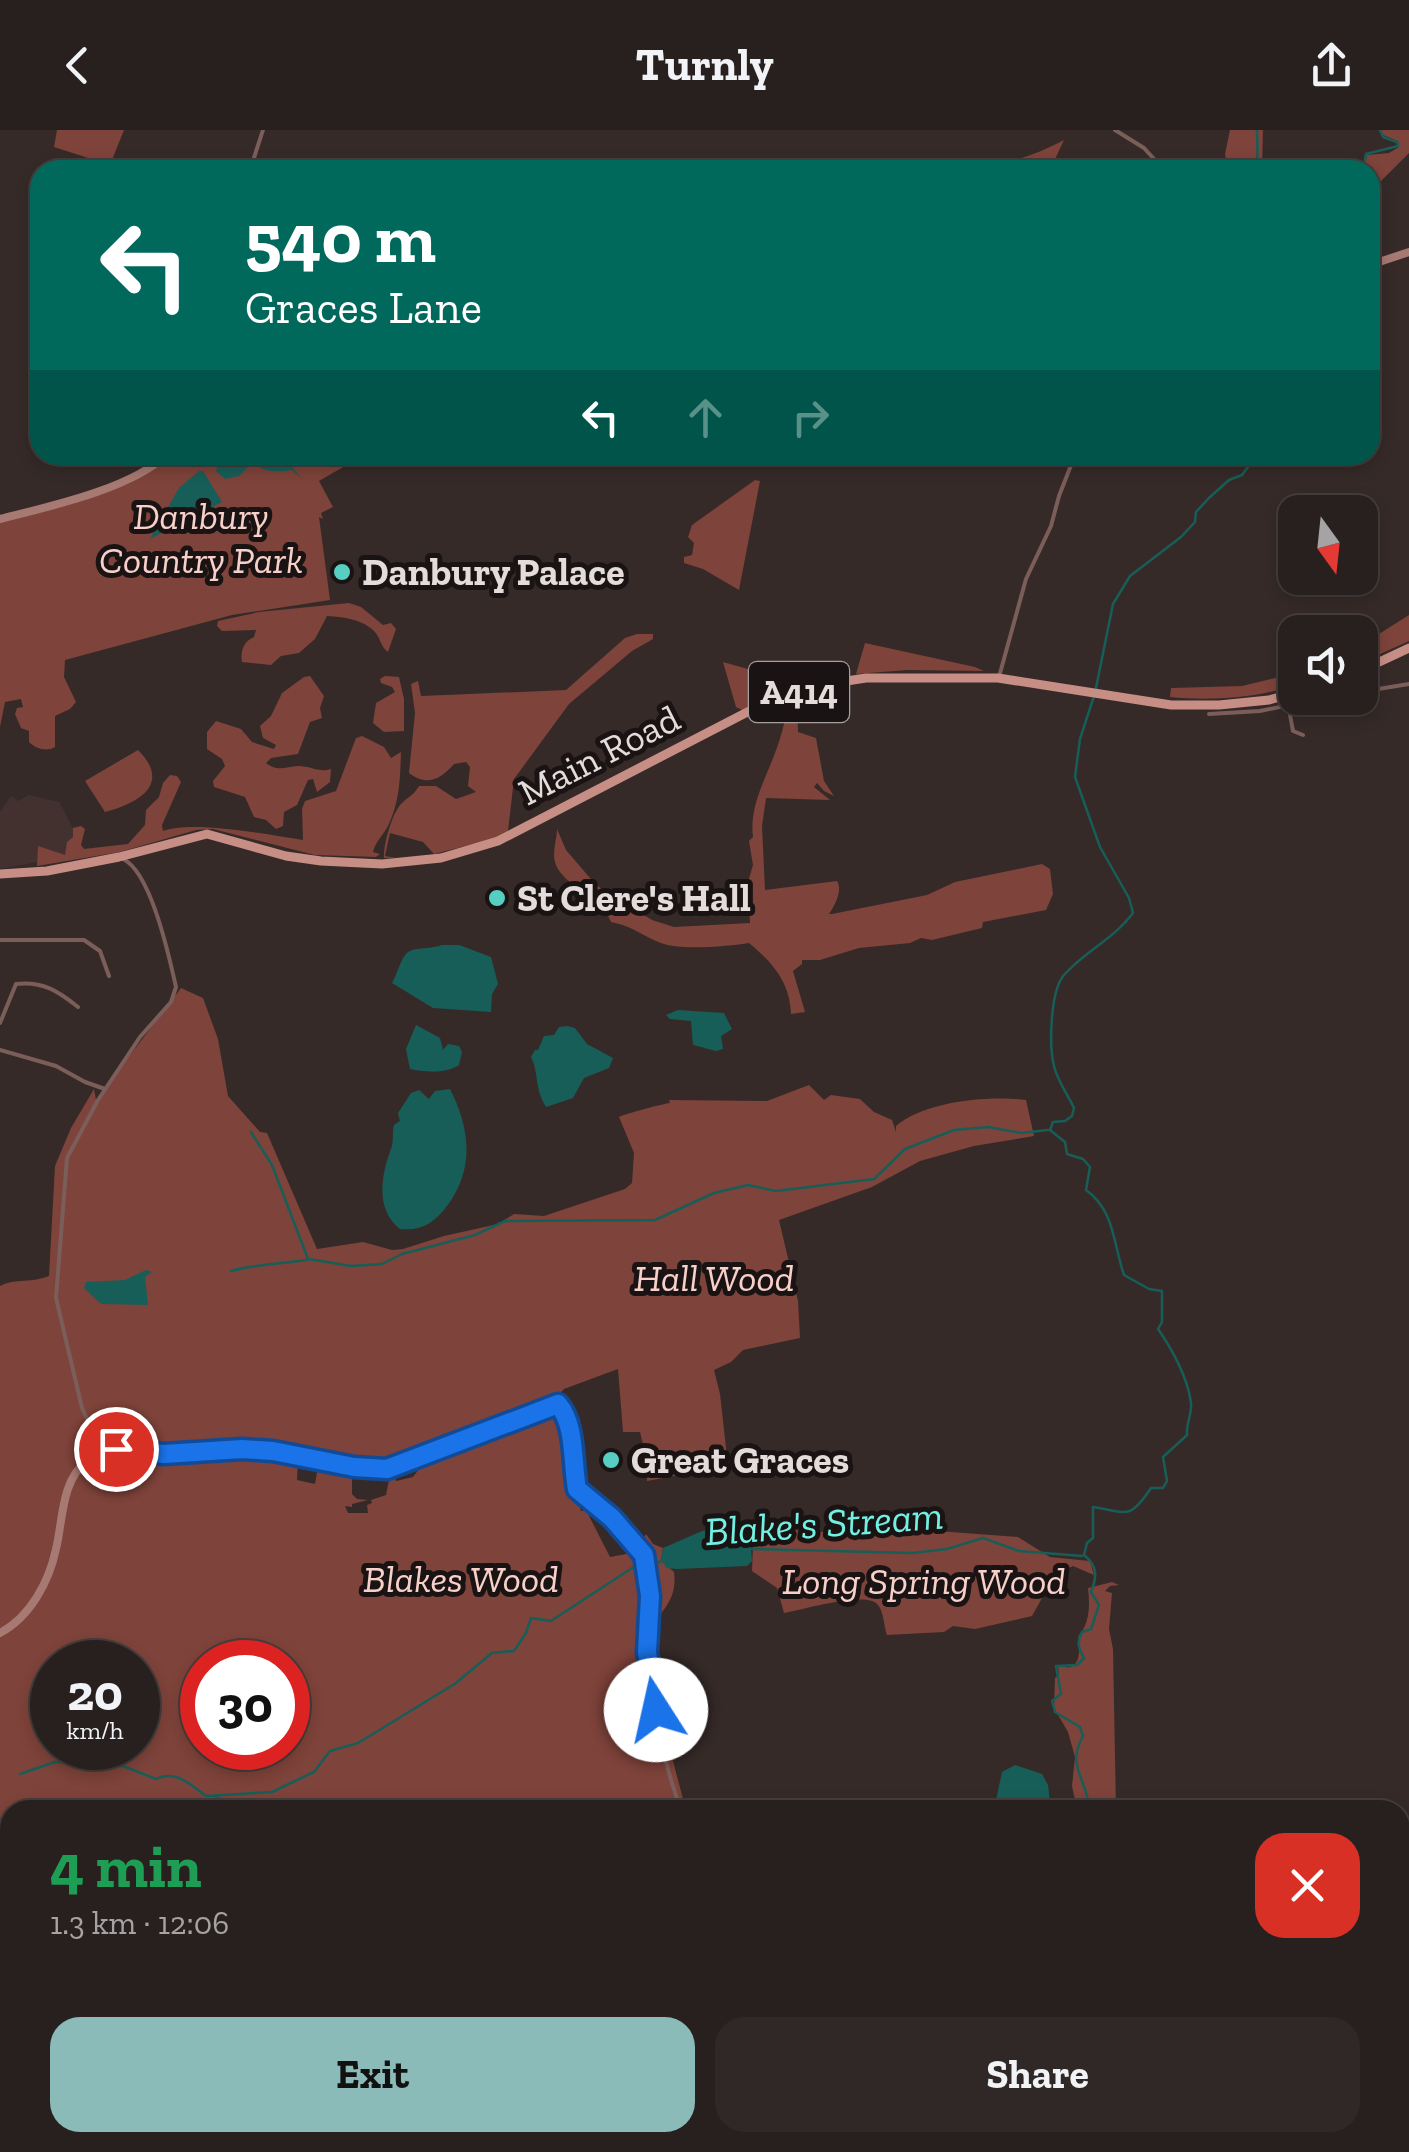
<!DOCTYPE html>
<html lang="en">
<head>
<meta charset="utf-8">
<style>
	:root { --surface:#28201e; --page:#302827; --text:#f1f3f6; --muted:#a5a3a4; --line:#443e3c; --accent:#8bbbb9 }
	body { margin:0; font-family:"Zilla Slab",serif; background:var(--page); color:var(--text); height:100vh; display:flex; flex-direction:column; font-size:38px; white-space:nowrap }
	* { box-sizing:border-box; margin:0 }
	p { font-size:32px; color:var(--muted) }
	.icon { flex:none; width:55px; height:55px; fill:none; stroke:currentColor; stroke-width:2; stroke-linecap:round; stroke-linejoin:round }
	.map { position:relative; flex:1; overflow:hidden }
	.sheet { position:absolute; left:0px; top:1670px; width:1410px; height:352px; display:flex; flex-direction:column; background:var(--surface); border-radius:30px 30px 0 0; box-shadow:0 5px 15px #0003,0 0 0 2px var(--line) }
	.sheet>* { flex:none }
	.guide { position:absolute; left:30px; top:30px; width:1350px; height:305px; border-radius:30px; box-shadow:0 5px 15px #0003,0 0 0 2px var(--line); background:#00695c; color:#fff; overflow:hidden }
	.needle { width:65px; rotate:165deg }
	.controls { position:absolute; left:1278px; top:365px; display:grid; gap:20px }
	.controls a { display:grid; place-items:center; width:100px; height:100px; border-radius:20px; background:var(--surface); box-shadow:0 5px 15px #0003,0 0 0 2px var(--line); font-size:50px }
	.speed { position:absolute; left:30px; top:1510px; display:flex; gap:20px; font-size:50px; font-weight:700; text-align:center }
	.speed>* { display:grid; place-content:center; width:130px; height:130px; border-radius:50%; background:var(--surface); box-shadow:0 5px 15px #0003,0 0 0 2px var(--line); line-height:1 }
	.speed small { font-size:25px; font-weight:400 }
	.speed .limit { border:15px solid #d22; background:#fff; color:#111 }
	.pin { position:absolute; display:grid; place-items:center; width:85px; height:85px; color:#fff; margin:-42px; border:5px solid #fff; border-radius:50%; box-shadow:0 2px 10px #0007 }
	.me { position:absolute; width:110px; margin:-55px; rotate:350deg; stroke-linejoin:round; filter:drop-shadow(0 0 8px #0008) }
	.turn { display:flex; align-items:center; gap:35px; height:210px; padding:0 50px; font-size:45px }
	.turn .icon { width:130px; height:130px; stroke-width:2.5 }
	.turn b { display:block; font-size:70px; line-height:85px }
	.lanes { display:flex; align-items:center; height:95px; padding:0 50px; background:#0003; justify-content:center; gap:50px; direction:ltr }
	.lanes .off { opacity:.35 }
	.round { display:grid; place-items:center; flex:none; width:105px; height:105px; border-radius:30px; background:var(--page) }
	.overview { display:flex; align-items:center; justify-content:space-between; height:170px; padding:0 50px }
	h1 { font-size:60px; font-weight:700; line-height:75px; color:#1e9e55 }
	.action { display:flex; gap:20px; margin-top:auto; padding:20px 50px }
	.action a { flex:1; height:115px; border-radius:30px; background:var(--accent); color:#111; font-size:40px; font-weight:700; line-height:115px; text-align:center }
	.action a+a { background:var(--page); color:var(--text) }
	header { display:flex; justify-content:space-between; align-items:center; height:130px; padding:0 50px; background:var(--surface); font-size:45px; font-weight:700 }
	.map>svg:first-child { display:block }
</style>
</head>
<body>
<header><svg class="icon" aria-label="back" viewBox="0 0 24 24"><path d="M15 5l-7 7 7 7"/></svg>Turnly<svg class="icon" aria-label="share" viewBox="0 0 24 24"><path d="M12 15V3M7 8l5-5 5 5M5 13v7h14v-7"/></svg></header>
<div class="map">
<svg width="1409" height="2022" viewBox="0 0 1409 2022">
	<rect width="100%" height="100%" fill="#352a28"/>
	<!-- built -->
	<path fill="#43312f" d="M29,665L59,672L74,700L75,725L0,739V682L11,666L18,671Z"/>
	<!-- green -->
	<path fill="#7e433a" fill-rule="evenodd" d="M57,0H124L110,35L54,17Z
		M1230,0H1263L1262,40H1258L1257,10L1256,40H1228L1225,24Z
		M1381,0H1409V23L1370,62V40H1364L1367,25L1389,23L1399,17L1398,11L1383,5Z
		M1064,10L1050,40H941C959,33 977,35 996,33C1020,31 1043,21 1064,10Z
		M168,325H364L319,351L333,377L321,383L323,389L319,387L330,470L232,485L65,530L64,547L76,572L70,579L55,586V617C47,622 36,619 29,612V601L21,598L15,584L17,578L23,577L21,569L5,572L0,597V391C45,377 140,359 168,325Z
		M755,350L760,351L739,460L703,439L684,433V427L692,425L694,413L688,407L692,395Z
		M349,473L361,477L383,495L391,493L396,499L388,522C380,516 381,508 374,501C362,489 343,487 327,486L315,509L299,523L281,526L271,535L242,532C240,521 244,511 254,507L256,500L222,501L217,496L218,491L259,482Z
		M1409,485V511L1360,533V516Z
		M637,504H653V509L632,521L569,574L514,649L508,701L497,708L434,724L423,712L390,703L385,726L396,728H384C383,716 392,682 402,673C409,666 413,666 419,656H436L456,669L476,662L468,656L470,637L466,632L454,634C441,649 427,657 409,643L415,583L411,554L418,551L421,566L566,560L625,508Z
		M865,513L975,537L984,541L907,540L856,544Z
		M723,532L776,547L788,556L742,580L736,577Z
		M1295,543V555C1257,568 1210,571 1170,567L1171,558L1242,556Z
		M310,546L324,566L320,578L322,588L310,592L298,624L271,628L266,633C278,642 285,637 298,636C311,636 319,643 331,639L330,652L317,662L313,649L308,650L297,675L284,682L283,696L276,699L266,690L254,687L245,667L214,657L213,651L225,636L222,629L207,619V602L216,591L241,599L252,612L274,619L276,615L263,608L260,596L271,586L282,563L304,547Z
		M385,546L399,547L404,569V601L384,602L373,593L376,573L395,562L392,557L381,553L380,549Z
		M797,566L798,602L816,608L824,651L834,666L824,661L817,653L814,657L830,670L766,668L762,696L765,760L837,751C843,760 835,775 829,784H832L927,765L955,752L1042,734L1050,739L1053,764L1046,780L983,792L982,798L932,810L921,808L910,813L859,818L820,830H802V834L793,841L805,882L791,884C790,852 772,832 749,813C730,816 680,821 661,813C640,805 635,797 611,792L608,786L612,784L603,779L604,775C590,765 560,751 555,732C552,722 557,709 557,699L566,720L596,755L652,790L674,797L750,793L748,752L753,735L749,711L753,707C749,677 765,650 775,623C782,605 786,587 789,568Z
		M362,606L384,617L391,628L401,622C400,649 400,669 389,694C384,705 376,710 373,722L380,724L376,727L315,725L213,699L196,700L120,722L37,736L38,716L65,725L67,712L73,707V698L81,696L85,699L81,715L84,719L128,714L145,695L146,680L159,667L163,653L170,645L177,646L181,652L162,695L163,701C193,690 270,705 303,710L302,679L305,671L336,661L356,608Z
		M138,620C172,654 139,673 105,682L85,651Z
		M181,858L203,868L218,909L228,966L260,1002L267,1003L317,1119L363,1112L392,1120L403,1119L444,1106L498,1094L514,1084L544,1086L625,1059L632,1053L634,1023L619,987C624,984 662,974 670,973L669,970L767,971L809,955L824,970L831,965L860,969L874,982L892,990L896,1002V996C924,971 990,965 1026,970L1034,1006L974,1016L920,1031L872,1057L779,1090L798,1171L800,1208L743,1220L731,1232L714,1240L720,1264L728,1336L647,1351L648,1335L640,1302H623L618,1239L564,1259L554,1270L391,1334L356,1335L307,1323L298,1329L297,1350L315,1354L319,1331L352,1338V1364L357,1369L368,1370L352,1374V1377L345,1376L348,1383H368L367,1375L372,1373L371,1370L386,1365L389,1350L394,1346L396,1351L413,1347L425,1331L555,1281C568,1313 570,1348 581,1381L586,1380L610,1427L637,1422V1418L649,1429L640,1414L646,1404L653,1414L663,1418L661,1430L674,1442C678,1474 658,1479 654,1500C647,1535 676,1643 686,1680H10V1775L0,1772V1156C15,1148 33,1153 49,1146L55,1036L71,998L94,959L96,970ZM52,1532H138V1618H52ZM202,1532H288V1618H202Z
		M760,1388L784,1399L804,1401L891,1405L924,1400L1018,1407L1050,1427L1090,1431L1094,1445L1073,1436L1047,1449L1046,1461L1032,1486L975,1499L953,1496L944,1502L887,1505C884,1498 884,1482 878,1475C868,1460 802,1480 784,1483L777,1458L752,1441L754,1389Z
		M1112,1452L1119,1455L1110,1456L1105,1461L1112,1463L1109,1499L1113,1519L1116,1680H1077L1072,1656L1075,1627L1068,1602L1054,1578L1055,1548L1059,1545L1058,1536C1062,1536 1066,1538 1070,1537C1081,1535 1080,1515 1078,1507C1090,1493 1090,1476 1088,1458Z
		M93,2012L1153,2013L1152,2022H90Z"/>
	<!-- water -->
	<path fill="#185e58" d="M221,325H288V332L303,350L292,340C277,342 264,343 253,332L239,346L225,349L216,341Z
		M199,341H203L222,372L150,409L179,358Z
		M442,815H459L491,827L498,854L492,864L491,882L433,878L392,853C397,845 401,827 408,822C415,817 433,819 442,815Z
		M678,880L724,883L732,899L721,906L723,919L716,921L693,915L691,891L670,889L666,885Z
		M416,895L440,908L443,920L448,914L459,916L462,922L459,935C446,944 424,942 410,939L406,919Z
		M567,896L575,898L587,914L613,928L609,938L584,948L573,968L546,977C534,957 539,943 531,927L535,920H538L544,906L554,905L559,897Z
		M450,959C470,998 475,1039 447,1076C434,1093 422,1101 400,1099C374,1079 382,1043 391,1019C394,1012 392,1002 394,995L400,991L398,983L411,963L419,960L429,969L435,961Z
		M146,1140L152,1142L145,1147L148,1175L101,1174L84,1158L86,1152L125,1150Z
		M742,1392C751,1401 751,1419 752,1431L747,1436L677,1439L667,1438L661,1430L663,1418L702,1401Z
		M1015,1635L1042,1644L1048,1655L1051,1680H994L1002,1642Z"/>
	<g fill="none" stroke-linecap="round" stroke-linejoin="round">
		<!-- stream -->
		<path stroke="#185e58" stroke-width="2.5" d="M1257,0L1258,40
			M1363,40L1366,24L1398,16L1397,12L1383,7L1380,0
			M1096,558L1113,474L1130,446L1181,407L1195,392L1196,382L1209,368L1229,350L1242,345L1257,325
			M251,1002L272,1035L308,1129L351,1136L382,1134L402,1124L475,1105L505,1091L655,1090L714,1063L748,1055L776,1061L874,1049L905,1019L954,1000L988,997L1021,1003L1048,1000
			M231,1141C257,1134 281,1134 306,1130
			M750,1419L913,1423L947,1419L983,1408L1019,1421L1082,1426
			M20,1644L55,1632L123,1636L156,1649C175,1639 191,1655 206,1666L272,1662L314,1642L330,1621L358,1613L373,1604L456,1553L492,1523L514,1521L526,1503L531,1488L551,1491L632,1438L663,1431
			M210,1680V1672L219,1666
			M1089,1680C1089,1650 1065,1638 1083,1606L1080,1597L1055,1582L1052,1571L1061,1564L1056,1536L1077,1535L1084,1528C1079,1519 1076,1512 1082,1502L1091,1499L1099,1475L1091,1462C1097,1447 1098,1436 1084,1425L1087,1413L1093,1408V1377C1127,1382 1129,1391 1151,1358H1163L1167,1351L1163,1327L1187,1305C1186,1293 1192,1285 1191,1273C1188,1248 1172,1219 1158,1199L1162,1192V1161L1149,1159L1124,1145C1113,1113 1115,1081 1086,1060L1090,1037L1083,1029L1067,1024L1065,1012L1050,1000L1053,992L1065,991L1072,986L1074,978C1068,965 1057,950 1054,936C1049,916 1050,861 1064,845C1085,821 1114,809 1133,783L1129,768L1100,717L1075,647L1080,609L1094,566
			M1125,2022L1136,2012"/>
		<!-- street -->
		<path stroke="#7b5e5a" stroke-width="4" d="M1115,0L1144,18L1164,40
			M250,40L263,0
			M999,547L1026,449L1051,396L1059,366L1075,325
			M1360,562L1409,554
			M1288,574L1293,601L1303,605
			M1209,584L1260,581L1324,568
			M123,729C151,742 169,826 176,857L171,872L140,907L98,970L67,1028L56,1168L82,1278L91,1298L109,1321L134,1320L163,1325L257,1320L354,1337L387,1339L558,1274C577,1296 570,1335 578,1362C599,1380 628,1396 642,1420C659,1450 644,1488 647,1520C651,1572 663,1631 681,1680
			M0,810H84L100,821L109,846
			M0,893L16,854C43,851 58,861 78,877
			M0,920L56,936L85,952L105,959
			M1400,1752H1409
			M669,2012L670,2022"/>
		<!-- secondary -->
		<path stroke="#a67972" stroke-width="8" d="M1370,135L1409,122
			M0,389C47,377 131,359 166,325
			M0,1503C30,1487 49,1452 56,1419C63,1391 61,1350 87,1331C94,1326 102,1324 109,1321
			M0,2010L10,2008
			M61,2012L99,2022"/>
		<!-- primary -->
		<path stroke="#c78e85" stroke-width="9" d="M1360,541L1409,518
			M0,744L47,741L119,727L207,704L286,726L321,731L382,734L441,728L498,711L761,575L827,554L866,548H998L1171,575H1219L1269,570L1295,563"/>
	</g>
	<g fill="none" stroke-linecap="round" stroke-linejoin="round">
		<defs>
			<path id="route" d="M116,1319L164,1324L242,1319L273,1321L354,1337L387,1339L558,1274C576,1295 572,1333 577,1359L612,1388L644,1425L650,1466L647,1522L656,1580"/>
		</defs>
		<!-- route casing -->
		<use href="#route" stroke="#114b97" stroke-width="25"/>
		<!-- route -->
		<use href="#route" stroke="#1a73e8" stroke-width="18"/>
	</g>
	<!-- markers -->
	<g fill="#57cec2" stroke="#191413" stroke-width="4">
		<circle cx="342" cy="442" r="10"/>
		<circle cx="497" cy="768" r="10"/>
		<circle cx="611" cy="1330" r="10"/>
	</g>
	<g text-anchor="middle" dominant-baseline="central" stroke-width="10" stroke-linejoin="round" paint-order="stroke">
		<!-- shield labels -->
		<rect fill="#191413" stroke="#a7a09f" stroke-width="2.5" x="749" y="532" width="100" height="60" rx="8"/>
		<g font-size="35" font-weight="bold" fill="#e4dcdb">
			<text x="799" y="562">A414</text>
		</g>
		<!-- park labels -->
		<g font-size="38" font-style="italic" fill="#f8d0c9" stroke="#191413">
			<text x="201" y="386">Danbury<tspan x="201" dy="44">Country Park</tspan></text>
			<text x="714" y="1148">Hall Wood</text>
			<text x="461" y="1449">Blakes Wood</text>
			<text x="924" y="1451">Long Spring Wood</text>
		</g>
		<!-- poi labels -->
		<g font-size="38" font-weight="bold" fill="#e4dcdb" stroke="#191413" text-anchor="start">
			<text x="362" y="442">Danbury Palace</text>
			<text x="517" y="768">St Clere's Hall</text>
			<text x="631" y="1330">Great Graces</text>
		</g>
		<!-- street labels -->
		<g font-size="38" fill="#e4dcdb" stroke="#191413">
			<text transform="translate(599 625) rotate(-27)">Main Road</text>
		</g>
		<!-- water labels -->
		<g font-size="40" font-style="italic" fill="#72f0e3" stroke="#191413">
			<text transform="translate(824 1393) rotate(-4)">Blake's Stream</text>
		</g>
	</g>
</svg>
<div class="controls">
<a><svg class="needle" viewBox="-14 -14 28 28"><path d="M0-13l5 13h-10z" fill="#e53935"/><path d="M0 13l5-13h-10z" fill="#a5a3a4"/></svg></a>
<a><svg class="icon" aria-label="sound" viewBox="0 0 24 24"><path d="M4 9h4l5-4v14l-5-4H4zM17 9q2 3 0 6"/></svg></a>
</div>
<div class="speed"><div>20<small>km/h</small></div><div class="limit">30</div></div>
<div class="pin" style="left:116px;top:1319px;background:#d93025"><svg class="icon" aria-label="arrive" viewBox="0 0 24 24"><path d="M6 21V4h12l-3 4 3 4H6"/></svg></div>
<svg class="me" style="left:656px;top:1580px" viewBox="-20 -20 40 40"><circle r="19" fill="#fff"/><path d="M0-13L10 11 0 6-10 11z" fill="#1a73e8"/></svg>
<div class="guide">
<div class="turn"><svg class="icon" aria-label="left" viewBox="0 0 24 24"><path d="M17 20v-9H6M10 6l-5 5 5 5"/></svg><div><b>540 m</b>Graces Lane</div></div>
<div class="lanes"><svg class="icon" aria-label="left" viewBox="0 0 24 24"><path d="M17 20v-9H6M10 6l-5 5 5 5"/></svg><svg class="icon off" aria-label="ahead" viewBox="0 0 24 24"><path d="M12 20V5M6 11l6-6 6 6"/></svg><svg class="icon off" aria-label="right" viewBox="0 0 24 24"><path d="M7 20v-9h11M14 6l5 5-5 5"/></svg></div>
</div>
<section class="sheet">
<div class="overview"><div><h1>4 min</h1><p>1.3 km · 12:06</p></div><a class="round" style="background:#d93025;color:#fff"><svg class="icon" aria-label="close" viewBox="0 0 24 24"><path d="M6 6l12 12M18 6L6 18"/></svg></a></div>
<div class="action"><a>Exit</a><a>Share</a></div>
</section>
</div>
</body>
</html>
